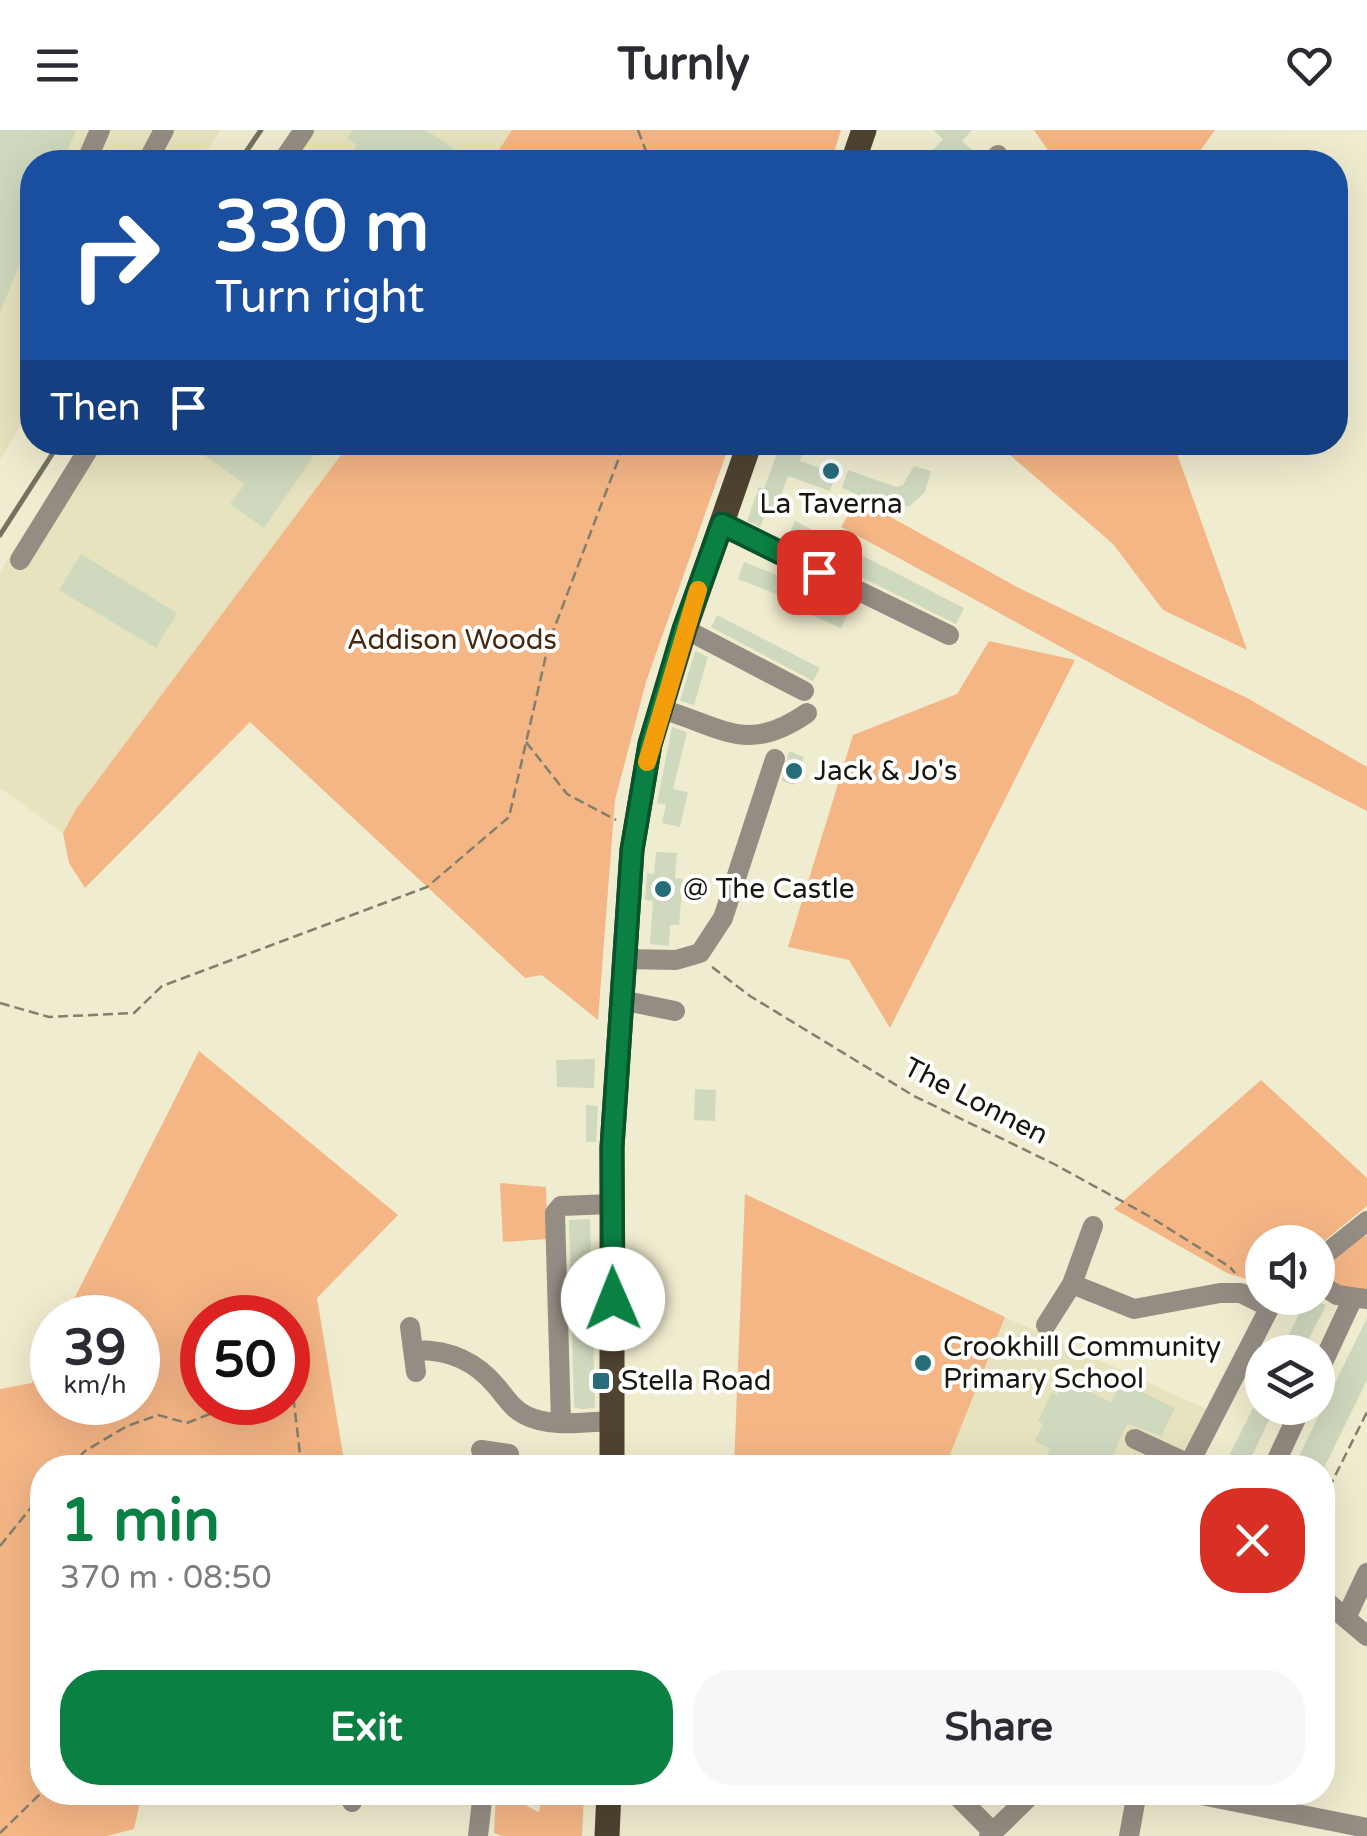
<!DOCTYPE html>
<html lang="en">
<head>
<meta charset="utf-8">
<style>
	:root { --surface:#fff; --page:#f7f7f7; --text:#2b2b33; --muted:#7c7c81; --accent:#0b8043 }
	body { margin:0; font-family:"Varela Round",sans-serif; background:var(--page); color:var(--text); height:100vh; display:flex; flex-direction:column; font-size:38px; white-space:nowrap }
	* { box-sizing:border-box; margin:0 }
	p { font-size:32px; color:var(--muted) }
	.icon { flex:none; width:55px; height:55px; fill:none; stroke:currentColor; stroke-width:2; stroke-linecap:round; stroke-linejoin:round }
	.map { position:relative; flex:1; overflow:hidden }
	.drawer { position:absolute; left:30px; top:1325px; width:1305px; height:350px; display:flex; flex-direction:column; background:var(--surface); border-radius:40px; box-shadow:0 10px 40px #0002 }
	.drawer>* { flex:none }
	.hud { position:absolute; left:20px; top:20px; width:1328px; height:305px; border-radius:40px; box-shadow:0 10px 40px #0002; background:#1a4fa0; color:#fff; overflow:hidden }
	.fabs { position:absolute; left:1245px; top:1095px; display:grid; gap:20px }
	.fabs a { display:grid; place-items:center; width:90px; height:90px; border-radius:50%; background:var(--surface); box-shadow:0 10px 40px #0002; font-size:50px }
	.speed { position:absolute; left:30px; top:1165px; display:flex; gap:20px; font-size:50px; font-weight:700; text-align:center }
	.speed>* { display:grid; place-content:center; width:130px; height:130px; border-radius:50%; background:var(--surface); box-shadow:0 10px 40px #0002; line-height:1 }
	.speed small { font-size:25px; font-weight:400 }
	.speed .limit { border:15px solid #d22; background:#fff; color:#111 }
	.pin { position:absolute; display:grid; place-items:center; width:85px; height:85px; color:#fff; margin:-42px; border-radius:20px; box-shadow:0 5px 15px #0006 }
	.me { position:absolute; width:110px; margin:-55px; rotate:359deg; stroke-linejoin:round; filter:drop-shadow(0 0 8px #0008) }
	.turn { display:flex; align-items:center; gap:35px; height:210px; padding:0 30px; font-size:45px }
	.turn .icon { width:130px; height:130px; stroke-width:2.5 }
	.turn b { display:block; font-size:70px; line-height:85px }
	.then { display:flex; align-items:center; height:95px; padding:0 30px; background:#0003; gap:20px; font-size:38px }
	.round { display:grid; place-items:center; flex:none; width:105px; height:105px; border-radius:40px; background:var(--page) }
	.head { display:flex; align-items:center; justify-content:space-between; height:170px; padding:0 30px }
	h1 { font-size:60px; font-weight:800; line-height:75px; color:var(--accent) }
	.primary-button { display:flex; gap:20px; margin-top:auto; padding:20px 30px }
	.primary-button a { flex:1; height:115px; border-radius:40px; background:var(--accent); color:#fff; font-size:40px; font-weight:800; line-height:115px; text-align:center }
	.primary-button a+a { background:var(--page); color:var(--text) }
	header { display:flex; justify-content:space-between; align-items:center; height:130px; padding:0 30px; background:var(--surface); font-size:45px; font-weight:800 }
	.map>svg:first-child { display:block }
</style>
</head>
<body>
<header><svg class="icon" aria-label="menu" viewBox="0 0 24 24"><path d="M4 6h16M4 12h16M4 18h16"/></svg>Turnly<svg class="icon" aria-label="heart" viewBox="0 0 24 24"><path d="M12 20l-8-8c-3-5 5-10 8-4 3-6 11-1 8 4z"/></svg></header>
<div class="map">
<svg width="1367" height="1706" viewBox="0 0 1367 1706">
	<rect width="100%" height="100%" fill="#f0eccf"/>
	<!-- built -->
	<path fill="#e7e3be" d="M0,0H221L199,32H32V278L0,330Z
		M295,0H512L491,32H272Z
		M82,313H350L76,679L63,703L0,658V442Z
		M745,1064L983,1177L1208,1280L1174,1337L734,1338Z"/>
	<!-- green -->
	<path fill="#f5b686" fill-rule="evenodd" d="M512,0H841L831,32H491Z
		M1034,0H1215L1192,32H1056Z
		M350,313H730L646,552L615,670L598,890L542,845L525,848L250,592L85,758L69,733L63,703L76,679Z
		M1170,313L1174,315L1247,520L1163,480L1113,414L996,313Z
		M858,369L1019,458L1249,569L1367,637V681C1189,590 1017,491 841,397Z
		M989,511L1075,530L890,898L849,830L788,817L853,605L957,564Z
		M199,921L398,1085L317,1168L345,1337L42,1338V1662L142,1663L134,1699L107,1706H0V1259L32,1253L52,1211V1272H138V1188L65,1187ZM202,1188H288V1272H202Z
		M1261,950L1367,1048V1076L1318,1116V1112H1262V1154L1227,1143L1114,1079Z
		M500,1053L546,1057L547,1109L503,1112Z
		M745,1064L1005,1187L945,1337H734Z
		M1367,1105V1166L1318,1150V1134L1334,1121Z
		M496,1663C509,1662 526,1677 539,1682L543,1663L584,1667L582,1706H503L494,1703Z"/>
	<!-- building -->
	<path fill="#cfd9be" d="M0,0H76L63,32H32V105L0,182Z
		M353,0H426L473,32H345L357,15L347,8Z
		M933,0H972L962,11L980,27L979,32H961L954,26L948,32H922L943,9Z
		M185,312H323L264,398L230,374L245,354Z
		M781,312H806L800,331L836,344L830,361L788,346L775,382L768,379L760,397L747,391L759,357L764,359Z
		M914,336L931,341L925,362L910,376L890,378L842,358L848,340L896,357L903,355Z
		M795,391L964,478L956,494L786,410Z
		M81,424L177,483L156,518L59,460Z
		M744,432L790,450L784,467L738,449Z
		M807,465L848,483L841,498L800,480Z
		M717,485L820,538L813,551L711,497Z
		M695,521L708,527L694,575L680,571Z
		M672,597L687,602L673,659L688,662L680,697L662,693L666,675L657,673Z
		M789,621L804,627L794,655L782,651Z
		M656,722L677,723L675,748L683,749L679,795H670L669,816L650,814L653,771L645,770L647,743L654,744Z
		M595,929L594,958L557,957L556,930Z
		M695,959L716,960L715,991L694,990Z
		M586,975L598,976L596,1012H586Z
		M590,1089L595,1278L581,1279L574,1277L569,1090Z
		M1307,1168L1326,1175L1302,1222H1280Z
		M1367,1188V1250L1324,1338H1293Z
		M1065,1250L1111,1272L1121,1252L1175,1278L1161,1306L1128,1294L1123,1302L1113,1325L1140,1338H1063L1045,1329L1050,1319L1035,1311L1043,1294L1038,1291L1052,1262L1057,1265Z
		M1253,1278H1275L1246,1338H1223Z"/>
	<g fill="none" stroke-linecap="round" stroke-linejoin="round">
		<!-- path -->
		<path stroke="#827f6c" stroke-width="2.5" stroke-dasharray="10 5" stroke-linecap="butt" d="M638,0L650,32
			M526,612L567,664L616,690
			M712,837L750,866L914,966L1054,1034L1147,1085L1230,1137L1235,1143
			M0,873L49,887L134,883L162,856L427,757L509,687L549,512L625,312
			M69,1338L85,1321L127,1296L158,1285L187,1293L227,1277L294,1273L300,1324L296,1338
			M1322,1372L1367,1282
			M0,1416L42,1364
			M0,1703L42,1662"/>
		<!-- minor -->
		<path stroke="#948d83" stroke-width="20" d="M86,32L100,0
			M147,32L164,0
			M282,32L304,0
			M992,32L998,25
			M722,394L949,505
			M20,430L93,312
			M685,499L804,561
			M661,579C723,597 747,625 807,583
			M624,829L676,830L700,823L723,788L775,629
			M621,870L675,881
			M1093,1096L1072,1154L1134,1179L1220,1163H1241L1267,1176
			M1318,1130L1367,1091
			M1318,1153L1337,1165L1367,1169
			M1046,1195L1072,1154
			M410,1197L416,1242
			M413,1220C448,1219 475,1230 497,1257C506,1268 512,1278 525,1285C550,1298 584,1292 612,1291
			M1318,1243L1353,1168
			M561,1292L555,1083L561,1076L612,1074
			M1135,1309L1189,1334
			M481,1320L509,1324L508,1338
			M1187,1338L1274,1169
			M1273,1338L1301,1278
			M1322,1468L1367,1506
			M1346,1488L1367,1443
			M953,1662L993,1702
			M1186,1662L1367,1698
			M352,1672L353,1662
			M478,1706L483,1662
			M989,1706L1034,1662
			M1129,1706L1137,1662"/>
		<!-- major -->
		<path stroke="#4e4330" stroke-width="25" d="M853,32L864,0
			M612,1338V1017L632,720L650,614L685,499L750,312
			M607,1706L609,1662"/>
		<!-- rail -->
		<path stroke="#757360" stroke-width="5" d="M239,32L261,0
			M0,405L60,312"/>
	</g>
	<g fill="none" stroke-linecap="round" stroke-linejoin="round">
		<defs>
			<path id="route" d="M613,1169L612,1017L632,720L650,614L684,499L722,394L819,442"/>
		</defs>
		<!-- route casing -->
		<use href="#route" stroke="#07532c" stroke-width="25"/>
		<!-- route -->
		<use href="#route" stroke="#0b8043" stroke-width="18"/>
		<!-- slow -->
		<path stroke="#f59e0b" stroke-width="18" d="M647,632L698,460"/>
	</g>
	<!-- markers -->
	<g fill="#266d7a" stroke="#fff" stroke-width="4">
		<circle cx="831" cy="341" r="10"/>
		<circle cx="794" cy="641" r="10"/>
		<circle cx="663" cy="759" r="10"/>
		<circle cx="923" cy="1233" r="10"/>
		<rect x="591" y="1241" width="20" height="20" rx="5"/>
	</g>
	<g text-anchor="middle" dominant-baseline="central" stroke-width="8" stroke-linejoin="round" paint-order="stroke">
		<!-- poi labels -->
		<g font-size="28" fill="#1a180e" stroke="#fff" text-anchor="start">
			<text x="831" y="374" text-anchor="middle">La Taverna</text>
			<text x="814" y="641">Jack &amp; Jo's</text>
			<text x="683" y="759">@ The Castle</text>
			<text x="943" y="1217">Crookhill Community<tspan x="943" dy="32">Primary School</tspan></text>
			<text x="621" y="1251">Stella Road</text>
		</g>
		<!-- park labels -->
		<g font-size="28" fill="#47290f" stroke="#fff">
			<text x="452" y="510">Addison Woods</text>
		</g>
		<!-- street labels -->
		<g font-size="28" fill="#1a180e" stroke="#fff">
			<text transform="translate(976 971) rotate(27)">The Lonnen</text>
		</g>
	</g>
</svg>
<div class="fabs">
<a><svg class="icon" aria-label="sound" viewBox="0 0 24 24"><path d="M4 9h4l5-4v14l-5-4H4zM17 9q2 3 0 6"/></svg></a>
<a><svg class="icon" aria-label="layers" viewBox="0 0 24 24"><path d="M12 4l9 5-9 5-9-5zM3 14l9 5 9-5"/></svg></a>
</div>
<div class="speed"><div>39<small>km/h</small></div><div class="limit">50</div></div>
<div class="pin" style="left:819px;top:442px;background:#d93025"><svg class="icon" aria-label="arrive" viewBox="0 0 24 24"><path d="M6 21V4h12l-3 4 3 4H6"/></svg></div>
<svg class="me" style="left:613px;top:1169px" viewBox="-20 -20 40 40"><circle r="19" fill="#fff"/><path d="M0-13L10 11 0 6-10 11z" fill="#0b8043"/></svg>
<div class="hud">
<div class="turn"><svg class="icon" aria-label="right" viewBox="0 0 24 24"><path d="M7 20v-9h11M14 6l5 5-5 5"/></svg><div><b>330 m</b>Turn right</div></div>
<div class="then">Then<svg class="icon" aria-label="arrive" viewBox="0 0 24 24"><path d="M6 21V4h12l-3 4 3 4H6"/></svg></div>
</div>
<section class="drawer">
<div class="head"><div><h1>1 min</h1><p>370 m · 08:50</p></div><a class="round" style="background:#d93025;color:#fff"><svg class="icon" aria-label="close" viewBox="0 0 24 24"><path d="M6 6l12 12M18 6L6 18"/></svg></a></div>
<div class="primary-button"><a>Exit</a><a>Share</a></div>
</section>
</div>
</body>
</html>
